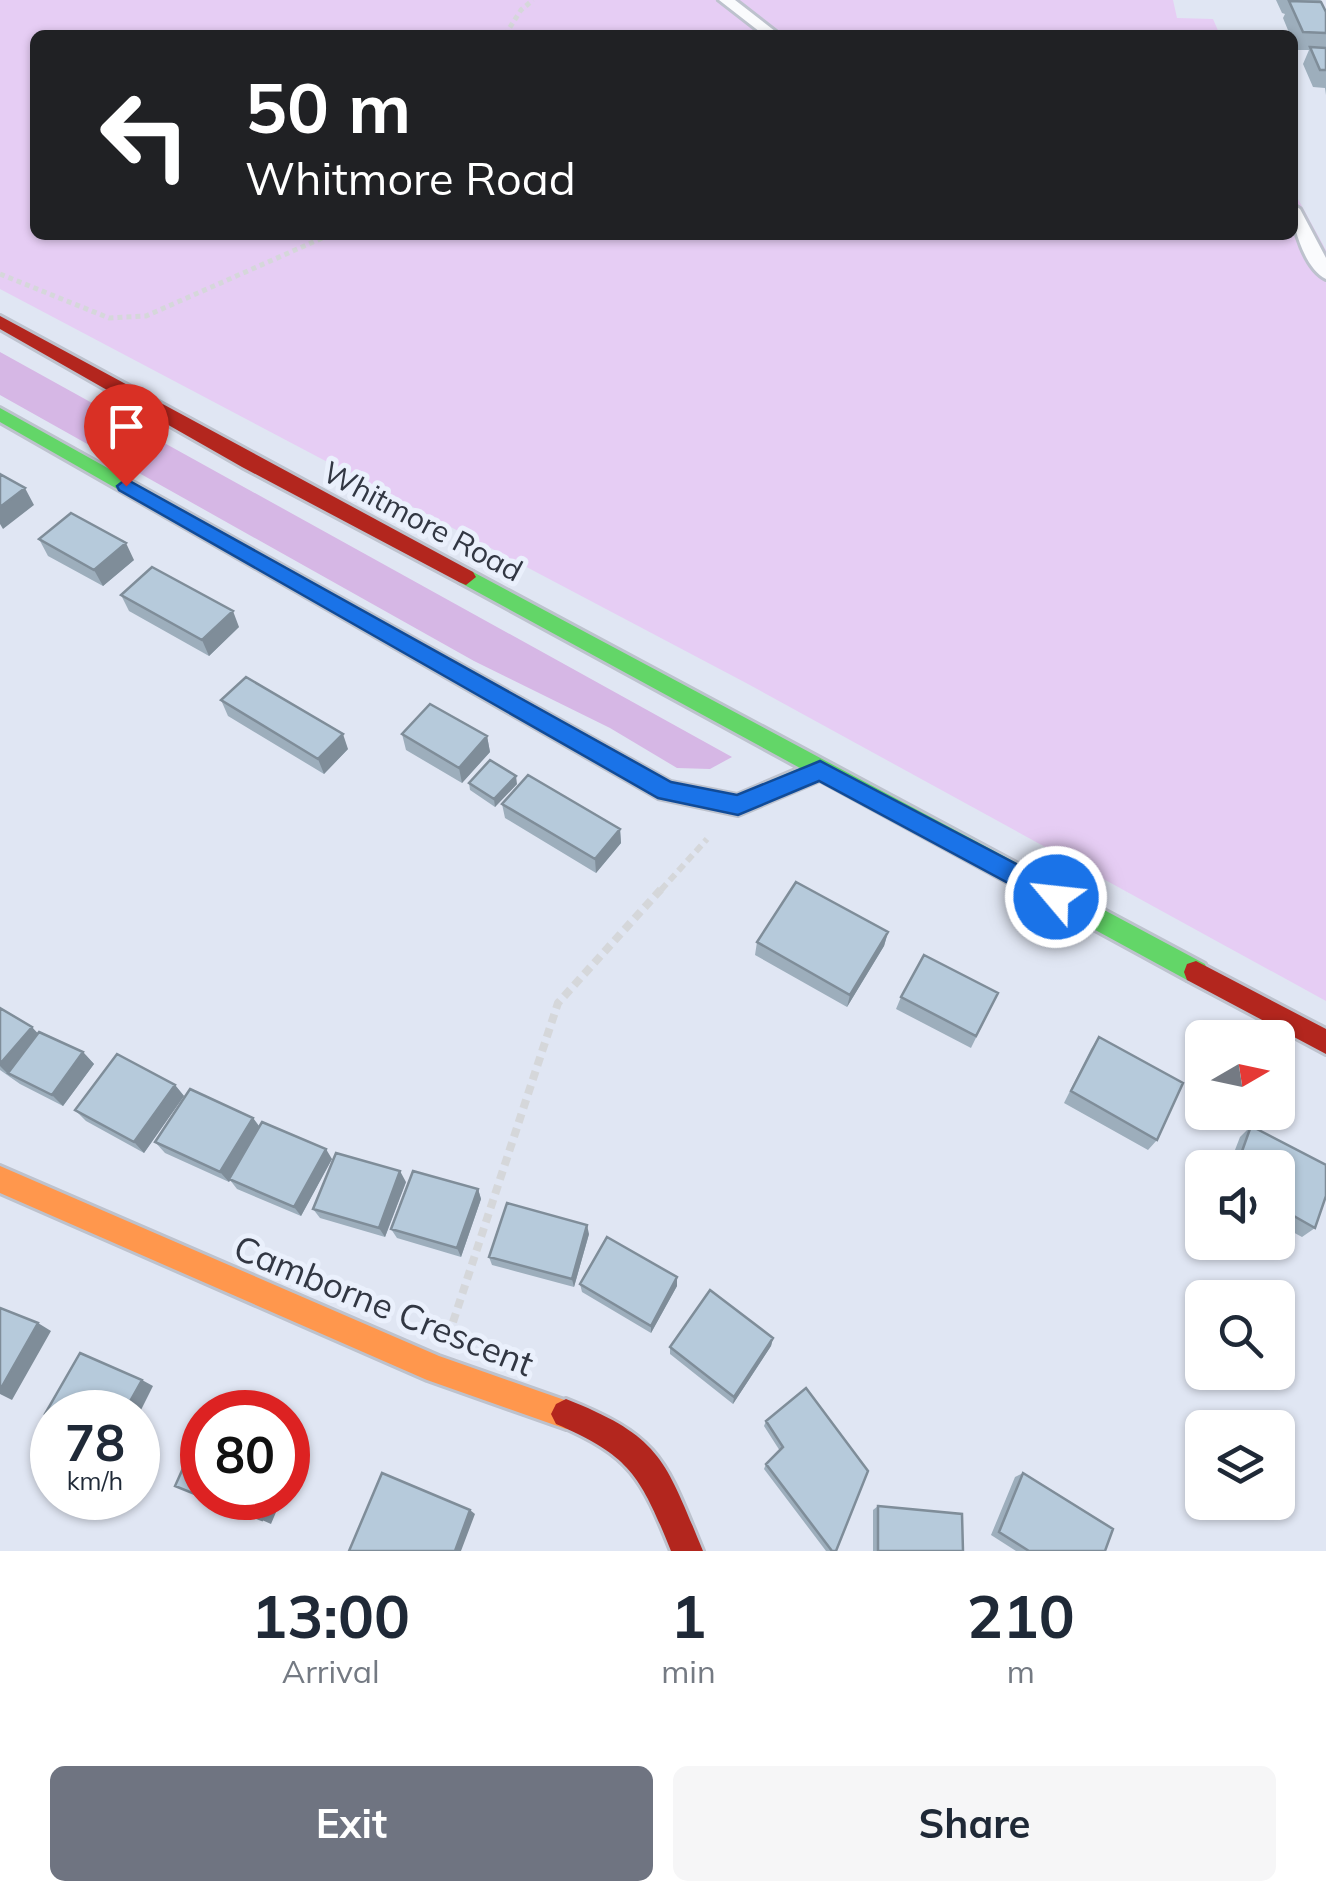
<!DOCTYPE html>
<html lang="en">
<head>
<meta charset="utf-8">
<style>
	:root { --surface:#fff; --page:#f6f6f7; --text:#1f2937; --muted:#747a83; --accent:#6f7481 }
	body { margin:0; font-family:Mulish,sans-serif; background:var(--page); color:var(--text); height:100vh; display:flex; flex-direction:column; font-size:38px; white-space:nowrap }
	* { box-sizing:border-box; margin:0 }
	p { font-size:32px; color:var(--muted) }
	.icon { flex:none; width:55px; height:55px; fill:none; stroke:currentColor; stroke-width:2; stroke-linecap:round; stroke-linejoin:round }
	.map { position:relative; height:1551px; overflow:hidden }
	.side { display:flex; flex-direction:column; background:var(--surface); flex:1 }
	.side>* { flex:none }
	.guide { position:absolute; left:30px; top:30px; width:1268px; height:210px; border-radius:15px; box-shadow:0 2px 8px #0004; background:#202124; color:#fff; overflow:hidden }
	.needle { width:65px; rotate:81deg }
	.fabs { position:absolute; left:1185px; top:1020px; display:grid; gap:20px }
	.fabs a { display:grid; place-items:center; width:110px; height:110px; border-radius:15px; background:var(--surface); box-shadow:0 2px 8px #0004; font-size:50px }
	.speed { position:absolute; left:30px; top:1390px; display:flex; gap:20px; font-size:50px; font-weight:700; text-align:center }
	.speed>* { display:grid; place-content:center; width:130px; height:130px; border-radius:50%; background:var(--surface); box-shadow:0 2px 8px #0004; line-height:1 }
	.speed small { font-size:25px; font-weight:400 }
	.speed .limit { border:15px solid #d22; background:#fff; color:#111 }
	.pin { position:absolute; display:grid; place-items:center; width:85px; height:85px; color:#fff; margin:-102px -42px; border-radius:50% 50% 50% 0; rotate:-45deg; box-shadow:0 0 10px #0007 }
	.pin .icon { rotate:45deg }
	.me { position:absolute; width:110px; margin:-55px; rotate:298deg; stroke-linejoin:round; filter:drop-shadow(0 0 8px #0008) }
	.turn { display:flex; align-items:center; gap:35px; height:210px; padding:0 50px; font-size:45px }
	.turn .icon { width:130px; height:130px; stroke-width:2.5 }
	.turn b { display:block; font-size:70px; line-height:85px }
	.eta { display:flex; justify-content:space-evenly; align-items:center; height:170px; text-align:center }
	.eta b { font-size:60px; font-weight:700; line-height:70px }
	.action { display:flex; gap:20px; margin-top:auto; padding:20px 50px }
	.action a { flex:1; height:115px; border-radius:15px; background:var(--accent); color:#fff; font-size:40px; font-weight:700; line-height:115px; text-align:center }
	.action a+a { background:var(--page); color:var(--text) }
	.map>svg:first-child { display:block }
</style>
</head>
<body>
<div class="map">
<svg width="1326" height="1551" viewBox="0 0 1326 1551">
	<rect width="100%" height="100%" fill="#e0e6f3"/>
	<!-- green -->
	<path fill="#e6cdf4" d="M0,0H1173L1177,18L1213,19L1220,35H35V235H1292L1293,190L1326,250V1001L748,684L0,289Z"/>
	<!-- forest -->
	<path fill="#d6b7e5" d="M0,352L732,757L710,769L677,768L610,728L474,661L0,395Z"/>
	<g fill="none" stroke-linecap="round" stroke-linejoin="round">
		<defs>
			<path id="lane" d="M719,0H735L780,35H764Z
				M1292,204L1300,209L1326,258V279C1305,269 1292,227 1292,204Z"/>
			<path id="fast" d="M0,408L671,782L737,795L800,768L459,582L456,577L466,569L473,572L1205,964L1208,972L1205,980L1196,983L1187,980L820,780L738,815L658,798L0,422Z"/>
			<path id="slow" d="M0,1166L439,1356L576,1404L581,1414L576,1424L566,1429L427,1380L0,1193Z"/>
			<path id="jam" d="M0,316L473,572L476,577L466,585L459,582L242,467L0,329Z
				M1196,961L1326,1029V1054L1187,980L1184,972L1187,964Z
				M566,1399C662,1437 665,1460 703,1551H671C641,1477 631,1456 556,1424L551,1414L556,1404Z"/>
		</defs>
		<!-- lane casing -->
		<use href="#lane" stroke="#bdc2cd" stroke-width="6"/>
		<!-- fast casing -->
		<use href="#fast" stroke="#bdc2cd" stroke-width="6"/>
		<!-- slow casing -->
		<use href="#slow" stroke="#bdc2cd" stroke-width="6"/>
		<!-- jam casing -->
		<use href="#jam" stroke="#bdc2cd" stroke-width="6"/>
		<!-- path-far2 -->
		<path stroke="#d5d7da" stroke-width="5" stroke-dasharray="5 4" stroke-linecap="butt" d="M505,35L521,10L533,0
			M0,274L109,318L146,316L329,235"/>
		<!-- path-far1 -->
		<path stroke="#d5d7da" stroke-width="6" stroke-dasharray="8 5" stroke-linecap="butt" d="M661,890L707,839"/>
		<!-- path -->
		<path stroke="#d5d7da" stroke-width="8" stroke-dasharray="9 6" stroke-linecap="butt" d="M453,1322L558,1003L663,887"/>
		<!-- lane -->
		<use href="#lane" fill="#fafbfd" fill-rule="evenodd"/>
		<!-- fast -->
		<use href="#fast" fill="#63d668" fill-rule="evenodd"/>
		<!-- slow -->
		<use href="#slow" fill="#ff974d" fill-rule="evenodd"/>
		<!-- jam -->
		<use href="#jam" fill="#b3261e" fill-rule="evenodd"/>
	</g>
	<!-- wall -->
	<path fill="#9daebc" d="M1276,0H1321L1320,2L1326,12V95L1325,88L1313,87L1303,64L1309,50H1296L1292,41V35H1290L1283,18L1285,14L1282,13Z
		M39,539L134,560L103,586L48,556Z
		M121,595L239,627L209,656L129,611Z
		M221,700L348,749L324,774L228,716Z
		M402,734L487,736L490,752L462,783L406,750Z
		M469,783L517,784L495,807L470,790Z
		M502,804L620,829L621,843L596,873L505,818Z
		M888,932L884,946L847,1007L755,955L757,942Z
		M998,993L971,1048L896,1009L901,997Z
		M0,1008L37,1033L83,1052L94,1064L63,1106L20,1084L0,1070Z
		M1099,1037L1157,1140L1148,1150L1064,1103L1091,1049Z
		M175,1085L184,1096L144,1153L86,1121L75,1110Z
		M253,1118L260,1127L332,1159L301,1216L237,1189L230,1180L229,1182L165,1153L155,1142Z
		M1251,1126L1326,1165V1196L1315,1228L1302,1237L1278,1224V1168H1228L1240,1137Z
		M406,1182L385,1237L320,1218L313,1209Z
		M478,1189L481,1199L461,1257L397,1238L391,1229Z
		M589,1234L574,1287L492,1265L489,1257Z
		M580,1284L677,1286L651,1333L582,1292Z
		M773,1338L771,1346L733,1404L670,1354V1347Z
		M806,1388L836,1551H826L764,1469L766,1464L780,1451L764,1426L766,1421Z
		M1023,1473L1105,1551H1016L991,1535L1015,1477Z
		M878,1506L963,1551H873V1510Z"/>
	<!-- shaded-wall -->
	<path fill="#7f8d99" d="M25,488L34,505L3,529L0,524V507Z
		M126,543L134,560L103,586L94,570Z
		M233,611L239,627L209,656L202,640Z
		M343,734L348,749L324,774L318,759Z
		M487,736L490,752L462,783L459,768Z
		M516,776L517,784L495,807L494,799Z
		M620,829L621,843L596,873L595,859Z
		M888,932L884,946L847,1007L850,995Z
		M32,1027L43,1039L8,1073L11,1077L0,1066V1064Z
		M83,1052L94,1064L63,1106L52,1095Z
		M175,1085L184,1096L144,1153L134,1142Z
		M253,1118L261,1129L229,1182L220,1172Z
		M326,1149L332,1159L301,1216L294,1207Z
		M400,1171L406,1182L385,1237L379,1228Z
		M478,1189L481,1199L461,1257L457,1248Z
		M587,1225L589,1234L574,1287L572,1279Z
		M677,1277V1286L651,1333V1326Z
		M38,1323L51,1331L12,1400L0,1394V1390Z
		M773,1338L771,1346L733,1404L734,1397Z
		M142,1380L153,1386L138,1416V1412H124Z
		M296,1440L304,1445L288,1485V1460Z
		M272,1498H282L271,1524L262,1520Z
		M470,1510L475,1514L461,1551H455Z"/>
	<!-- building -->
	<path fill="#b6cadb" stroke="#7f8d99" stroke-width="2.5" d="M1289,1L1321,2L1326,12V33L1303,32Z
		M1310,47L1326,48V70H1320Z
		M0,474L25,488L0,507Z
		M71,513L126,543L94,570L39,539Z
		M152,567L233,611L202,640L121,595Z
		M246,677L343,734L318,759L221,700Z
		M430,704L487,736L459,768L402,734Z
		M490,760L516,776L494,799L469,783Z
		M528,775L620,829L595,859L502,804Z
		M796,882L888,932L850,995L757,942Z
		M924,955L998,993L976,1036L901,997Z
		M0,1008L32,1027L0,1064Z
		M39,1032L83,1052L52,1095L8,1073Z
		M1099,1037L1183,1083L1157,1140L1071,1091Z
		M117,1054L175,1085L134,1142L75,1110Z
		M190,1089L253,1118L220,1172L155,1142Z
		M262,1122L326,1149L294,1207L229,1179Z
		M1251,1126L1326,1165V1196L1315,1228L1278,1207V1168H1236Z
		M336,1153L400,1171L379,1228L313,1209Z
		M413,1171L478,1189L457,1248L391,1229Z
		M507,1203L587,1225L572,1279L489,1257Z
		M607,1237L677,1277L651,1326L580,1284Z
		M710,1290L773,1338L734,1397L670,1347Z
		M0,1308L38,1323L0,1390Z
		M80,1353L142,1380L124,1412H52V1417L45,1414Z
		M806,1388L868,1471L836,1551H832L766,1464L783,1447L766,1421Z
		M211,1408L223,1412H209Z
		M202,1426V1497L175,1486Z
		M288,1437L296,1440L288,1460Z
		M382,1473L470,1510L455,1551H349Z
		M1023,1473L1113,1529L1105,1551H1029L999,1532Z
		M204,1498H272L262,1520Z
		M878,1506L962,1514L963,1551H878Z"/>
	<!-- route -->
	<path fill="#1a73e8" stroke="#114b97" stroke-width="2.5" d="M126,479L671,782L737,795L820,761L1064,889L1068,897L1064,904L1056,907L1047,904L819,781L738,815L658,798L119,490L117,486Z"/>
	<g text-anchor="middle" dominant-baseline="central" stroke-width="10" stroke-linejoin="round" paint-order="stroke">
		<!-- street labels -->
		<g font-size="30" fill="#323743" stroke="#eaf0fc">
			<text transform="translate(423 521) rotate(28)">Whitmore Road</text>
		</g>
		<!-- near-street labels -->
		<g font-size="35" fill="#323743" stroke="#eaf0fc">
			<text transform="translate(384 1305) rotate(22)">Camborne Crescent</text>
		</g>
	</g>
</svg>
<div class="fabs">
<a><svg class="needle" viewBox="-14 -14 28 28"><path d="M0-13l5 13h-10z" fill="#e53935"/><path d="M0 13l5-13h-10z" fill="#747a83"/></svg></a>
<a><svg class="icon" aria-label="sound" viewBox="0 0 24 24"><path d="M4 9h4l5-4v14l-5-4H4zM17 9q2 3 0 6"/></svg></a>
<a><svg class="icon" aria-label="search" viewBox="0 0 24 24"><circle cx="10" cy="10" r="6"/><path d="M15 15l6 6"/></svg></a>
<a><svg class="icon" aria-label="layers" viewBox="0 0 24 24"><path d="M12 4l9 5-9 5-9-5zM3 14l9 5 9-5"/></svg></a>
</div>
<div class="speed"><div>78<small>km/h</small></div><div class="limit">80</div></div>
<div class="pin" style="left:126px;top:486px;background:#d93025"><svg class="icon" aria-label="arrive" viewBox="0 0 24 24"><path d="M6 21V4h12l-3 4 3 4H6"/></svg></div>
<svg class="me" style="left:1056px;top:897px" viewBox="-20 -20 40 40"><circle r="17" fill="#1a73e8" stroke="#fff" stroke-width="3"/><path d="M0-11L8 9 0 5-8 9z" fill="#fff"/></svg>
<div class="guide">
<div class="turn"><svg class="icon" aria-label="left" viewBox="0 0 24 24"><path d="M17 20v-9H6M10 6l-5 5 5 5"/></svg><div><b>50 m</b>Whitmore Road</div></div>
</div>
</div>
<section class="side">
<div class="eta">
<div><b>13:00</b><p>Arrival</p></div>
<div><b>1</b><p>min</p></div>
<div><b>210</b><p>m</p></div>
</div>
<div class="action"><a>Exit</a><a>Share</a></div>
</section>
</body>
</html>
